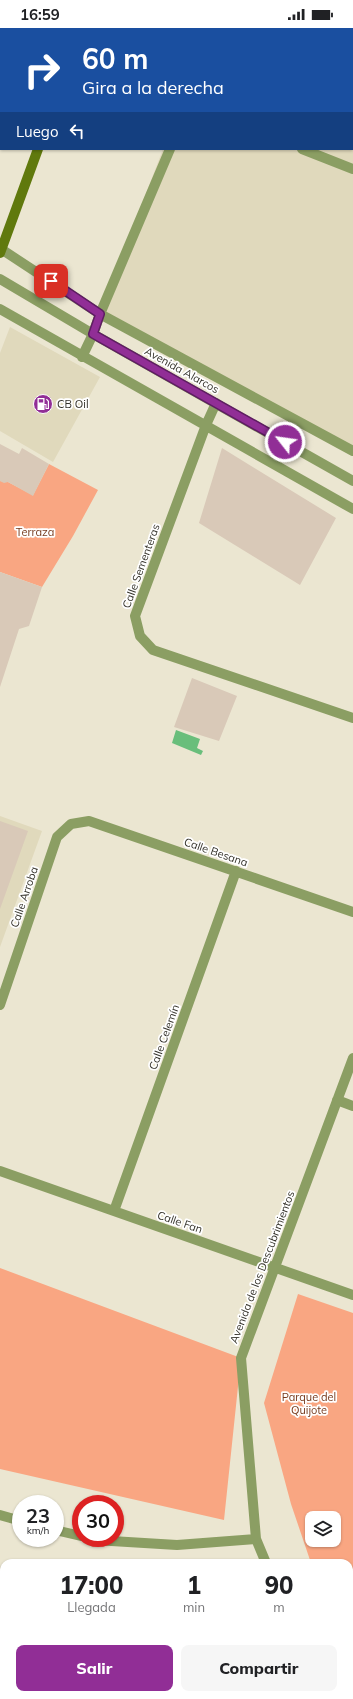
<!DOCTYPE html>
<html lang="es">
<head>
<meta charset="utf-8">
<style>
	:root { --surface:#fff; --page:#f6f6f6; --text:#202124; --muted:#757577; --accent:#912e96 }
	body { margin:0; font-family:Mulish,sans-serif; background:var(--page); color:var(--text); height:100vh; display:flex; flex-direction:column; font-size:15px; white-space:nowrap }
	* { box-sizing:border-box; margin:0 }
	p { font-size:13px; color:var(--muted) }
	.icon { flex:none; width:22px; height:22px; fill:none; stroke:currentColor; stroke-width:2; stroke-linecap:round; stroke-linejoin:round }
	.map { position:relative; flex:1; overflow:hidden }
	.panel { position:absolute; left:0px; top:1531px; width:353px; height:140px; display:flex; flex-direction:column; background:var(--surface); border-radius:12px 12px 0 0; box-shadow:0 1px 3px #0004 }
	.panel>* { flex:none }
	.banner { position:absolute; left:0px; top:0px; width:353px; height:122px; box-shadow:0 1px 3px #0004; background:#1a4fa0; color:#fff; overflow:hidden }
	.buttons { position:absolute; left:305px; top:1483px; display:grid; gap:8px }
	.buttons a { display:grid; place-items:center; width:36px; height:36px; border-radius:8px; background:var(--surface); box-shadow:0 1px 3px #0004; font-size:20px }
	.speed { position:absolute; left:12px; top:1467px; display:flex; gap:8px; font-size:20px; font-weight:700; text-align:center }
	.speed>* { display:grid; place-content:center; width:52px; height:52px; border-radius:50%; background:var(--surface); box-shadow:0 1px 3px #0004; line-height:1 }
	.speed small { font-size:10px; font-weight:400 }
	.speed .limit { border:6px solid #d22; background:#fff; color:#111 }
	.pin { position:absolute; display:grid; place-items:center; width:34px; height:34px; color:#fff; margin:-17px; border-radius:8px; box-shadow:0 2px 6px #0006 }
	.me { position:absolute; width:44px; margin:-22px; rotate:300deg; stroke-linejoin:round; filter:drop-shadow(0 0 3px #0008) }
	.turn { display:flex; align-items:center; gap:14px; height:84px; padding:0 16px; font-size:18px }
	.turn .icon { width:52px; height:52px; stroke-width:2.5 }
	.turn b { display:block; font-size:28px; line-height:34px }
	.then { display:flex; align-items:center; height:38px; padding:0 16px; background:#0003; gap:8px; font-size:15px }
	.eta { display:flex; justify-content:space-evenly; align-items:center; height:68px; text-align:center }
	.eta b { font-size:24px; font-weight:800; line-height:28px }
	.button { display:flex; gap:8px; margin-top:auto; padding:8px 16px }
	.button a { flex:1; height:46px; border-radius:8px; background:var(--accent); color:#fff; font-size:16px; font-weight:800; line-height:46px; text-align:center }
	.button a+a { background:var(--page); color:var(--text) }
	.status { display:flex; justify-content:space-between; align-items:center; height:28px; padding:0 20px; background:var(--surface); direction:ltr }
	.status svg { height:11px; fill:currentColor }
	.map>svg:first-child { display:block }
</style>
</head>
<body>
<div class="status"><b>16:59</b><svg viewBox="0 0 49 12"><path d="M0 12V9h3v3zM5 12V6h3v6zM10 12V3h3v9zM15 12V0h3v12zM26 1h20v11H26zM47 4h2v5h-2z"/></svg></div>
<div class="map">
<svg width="353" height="1671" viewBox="0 0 353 1671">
	<rect width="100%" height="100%" fill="#ebe6d1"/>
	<!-- built -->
	<path fill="#e0d9bc" d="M210,0H353V424L100,286L163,121H352V1Z
		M10,299L100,349L53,434L0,403V325Z
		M0,788L42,803L0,919Z"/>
	<!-- green -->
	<path fill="#f9a682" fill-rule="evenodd" d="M49,436L98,462L73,508L42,559L0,544V453L8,454L33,467Z
		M0,1240L241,1330L224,1492L0,1441Z
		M298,1266L353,1285V1624L349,1616V1535H311L291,1476L264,1375ZM312,1490H334V1512H312Z"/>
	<!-- water -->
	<path fill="#69be7b" d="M176,702L200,711L197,720L203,723L201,727L172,715Z"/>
	<!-- building -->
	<path fill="#d9c9b8" d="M0,416L19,426L22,420L49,436L33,468L8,454L4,455L0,453Z
		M222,420L336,490L300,557L199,495Z
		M0,544L42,559L29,598L19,601L0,659Z
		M192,650L237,668L219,713L174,699Z
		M0,793L28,803L0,881Z"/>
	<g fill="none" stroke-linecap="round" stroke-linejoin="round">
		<!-- street -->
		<path stroke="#8b9e63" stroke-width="10" d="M217,1V0
			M302,121L353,141
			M1,221L100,286L353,423
			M0,251L93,306L353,453
			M0,281L353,481
			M82,329L93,306L100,286L170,121
			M216,375L206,397L135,588L140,608L153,622L353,690
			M0,977L57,809L71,796L89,793L353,884
			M337,1072L353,1078
			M0,1143L353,1267
			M114,1183L236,843
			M0,1487L21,1493
			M55,1502L81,1508
			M87,1510L95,1512L177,1517L256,1511
			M266,1535L256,1511L241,1330L353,1030
			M0,1625L4,1632
			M27,1667L30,1671
			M329,1667L331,1671"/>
		<!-- secondary -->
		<path stroke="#60790d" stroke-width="10" d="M82,1V0
			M0,225L38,121"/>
	</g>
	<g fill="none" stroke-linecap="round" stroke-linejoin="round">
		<defs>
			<path id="route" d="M51,253L100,286L93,306L285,414"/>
		</defs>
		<!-- route casing -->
		<use href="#route" stroke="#5e1e62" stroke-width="10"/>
		<!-- route -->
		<use href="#route" stroke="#912e96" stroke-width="7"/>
	</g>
	<!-- icons -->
	<defs>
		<symbol id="fuel-disc" viewBox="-11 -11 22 22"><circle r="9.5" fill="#912e96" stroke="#fff"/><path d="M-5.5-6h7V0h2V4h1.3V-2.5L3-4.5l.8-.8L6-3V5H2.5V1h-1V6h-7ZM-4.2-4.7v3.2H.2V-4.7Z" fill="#fff"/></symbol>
	</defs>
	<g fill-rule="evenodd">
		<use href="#fuel-disc" x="32" y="365" width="22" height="22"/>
	</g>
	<g text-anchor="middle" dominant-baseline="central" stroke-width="3.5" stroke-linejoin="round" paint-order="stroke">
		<!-- street labels -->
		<g font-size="11" fill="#333129" stroke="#fff">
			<text transform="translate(182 342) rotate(29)">Avenida Alarcos</text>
			<text transform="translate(141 538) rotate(-70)">Calle Sementeras</text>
			<text transform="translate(216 824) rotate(19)">Calle Besana</text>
			<text transform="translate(24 869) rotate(-71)">Calle Arroba</text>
			<text transform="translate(164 1009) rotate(-70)">Calle Celemín</text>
			<text transform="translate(180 1194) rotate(19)">Calle Fan</text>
			<text transform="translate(262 1239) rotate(-69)">Avenida de los Descubrimientos</text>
		</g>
		<!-- poi labels -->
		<g font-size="11" fill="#333129" stroke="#fff" text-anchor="start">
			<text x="57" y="376">CB Oil</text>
		</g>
		<!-- park labels -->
		<g font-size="11" fill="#76391c" stroke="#fff">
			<text x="35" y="504">Terraza</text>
			<text x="309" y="1369">Parque del<tspan x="309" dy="13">Quijote</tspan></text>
		</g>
	</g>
</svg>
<div class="buttons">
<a><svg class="icon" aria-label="layers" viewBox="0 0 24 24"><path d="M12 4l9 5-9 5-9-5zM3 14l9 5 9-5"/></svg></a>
</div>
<div class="speed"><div>23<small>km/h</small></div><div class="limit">30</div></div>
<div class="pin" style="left:51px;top:253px;background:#d93025"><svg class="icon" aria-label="arrive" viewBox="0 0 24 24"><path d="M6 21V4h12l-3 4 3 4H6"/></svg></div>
<svg class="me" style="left:285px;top:414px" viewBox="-20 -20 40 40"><circle r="17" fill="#912e96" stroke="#fff" stroke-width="3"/><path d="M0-11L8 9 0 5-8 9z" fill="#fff"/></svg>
<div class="banner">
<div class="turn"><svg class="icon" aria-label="right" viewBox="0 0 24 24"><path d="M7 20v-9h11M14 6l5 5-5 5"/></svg><div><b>60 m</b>Gira a la derecha</div></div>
<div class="then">Luego<svg class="icon" aria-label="left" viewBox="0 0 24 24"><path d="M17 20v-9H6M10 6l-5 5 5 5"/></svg></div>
</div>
<section class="panel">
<div class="eta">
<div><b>17:00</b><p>Llegada</p></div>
<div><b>1</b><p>min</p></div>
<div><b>90</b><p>m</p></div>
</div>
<div class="button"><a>Salir</a><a>Compartir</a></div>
</section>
</div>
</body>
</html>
